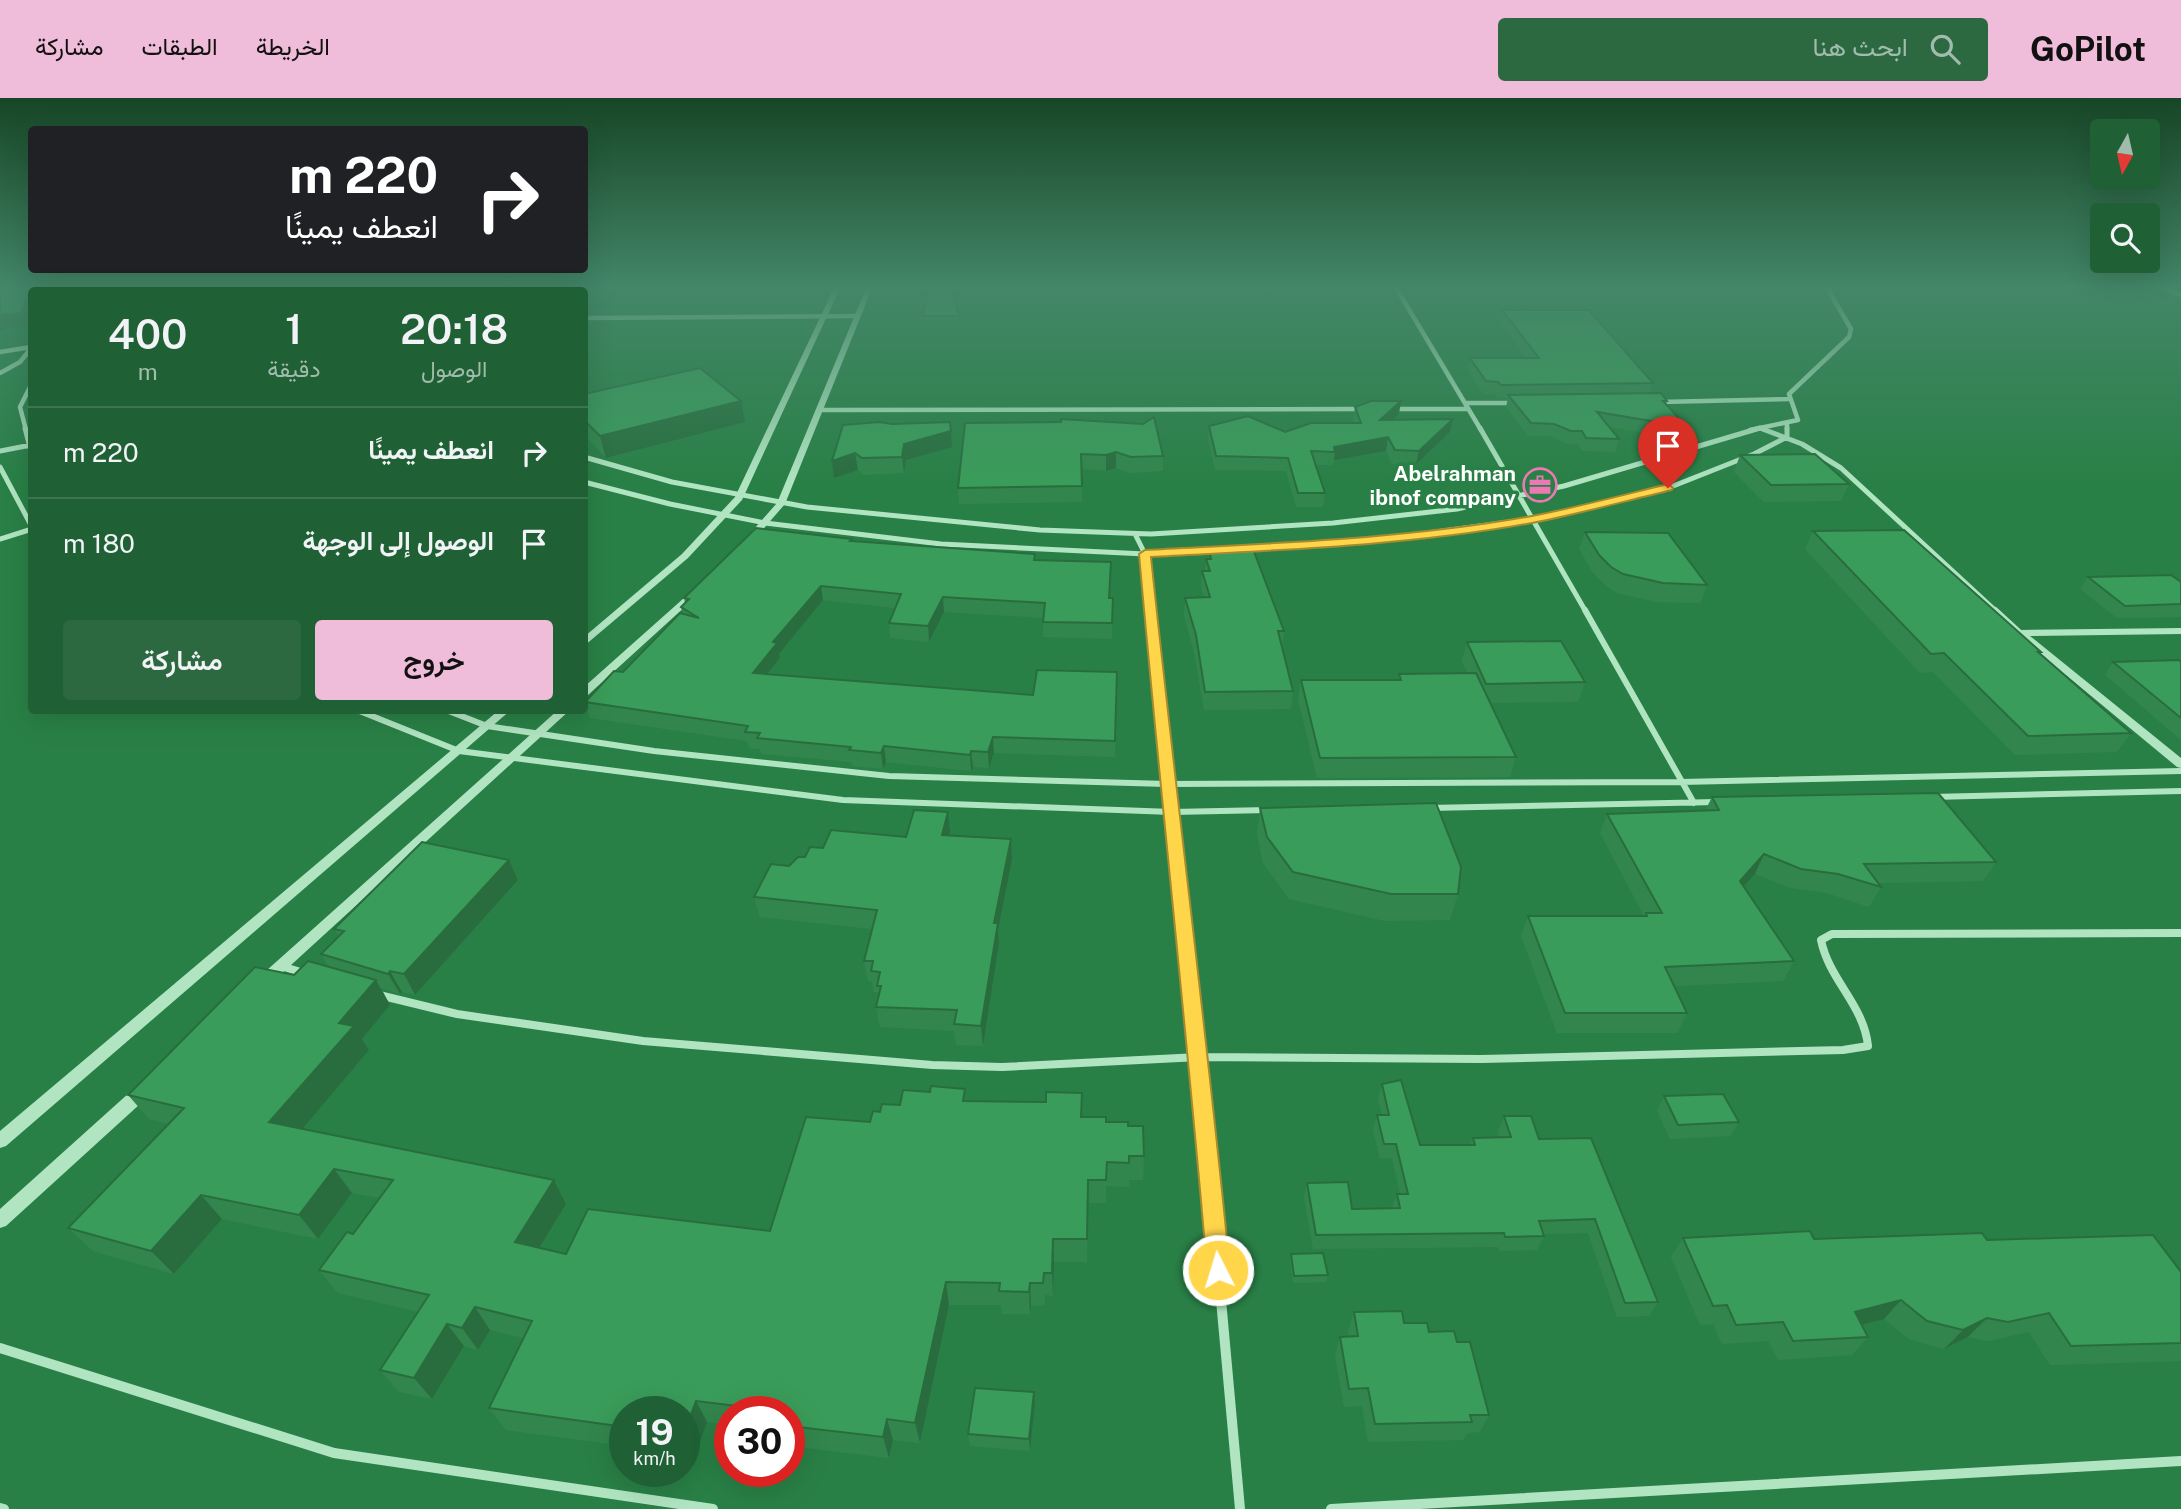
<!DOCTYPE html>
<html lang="ar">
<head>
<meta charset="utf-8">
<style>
	:root { --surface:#1f6034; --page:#2c6940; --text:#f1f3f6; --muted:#a1bbac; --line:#3c754f; --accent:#efbcd9 }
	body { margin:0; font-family:"Public Sans",Vazirmatn,sans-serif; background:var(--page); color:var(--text); direction:rtl; height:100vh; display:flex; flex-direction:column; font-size:26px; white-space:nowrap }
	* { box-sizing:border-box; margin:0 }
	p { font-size:23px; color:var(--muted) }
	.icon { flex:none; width:38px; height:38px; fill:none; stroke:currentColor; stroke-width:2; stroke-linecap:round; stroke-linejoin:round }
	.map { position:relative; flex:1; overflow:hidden; direction:ltr }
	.details { position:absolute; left:28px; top:189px; width:560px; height:427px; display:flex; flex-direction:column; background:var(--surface); border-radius:7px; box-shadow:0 7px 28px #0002; direction:rtl }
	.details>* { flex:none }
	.top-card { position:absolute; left:28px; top:28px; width:560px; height:147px; border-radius:7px; box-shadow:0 7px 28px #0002; direction:rtl; background:#202124; color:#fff; overflow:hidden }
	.needle { width:46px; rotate:188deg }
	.buttons { position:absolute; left:2090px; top:21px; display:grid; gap:14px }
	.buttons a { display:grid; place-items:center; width:70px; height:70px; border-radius:7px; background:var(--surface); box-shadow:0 7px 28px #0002; font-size:35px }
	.speed { position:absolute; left:609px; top:1298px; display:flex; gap:14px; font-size:35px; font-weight:700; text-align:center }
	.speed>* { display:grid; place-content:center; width:91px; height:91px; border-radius:50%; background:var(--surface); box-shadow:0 7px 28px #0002; line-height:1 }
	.speed small { font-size:18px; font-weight:400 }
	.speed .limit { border:10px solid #d22; background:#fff; color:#111 }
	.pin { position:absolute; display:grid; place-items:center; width:60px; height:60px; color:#fff; margin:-72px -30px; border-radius:50% 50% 50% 0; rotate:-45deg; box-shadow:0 0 7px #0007 }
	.pin .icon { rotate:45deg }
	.me { position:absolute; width:77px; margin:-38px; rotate:355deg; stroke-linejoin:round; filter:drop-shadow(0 0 5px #0008) }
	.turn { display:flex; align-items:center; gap:24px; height:147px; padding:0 35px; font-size:32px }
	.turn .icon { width:91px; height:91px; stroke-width:2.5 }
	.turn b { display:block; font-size:49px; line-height:60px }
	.eta { display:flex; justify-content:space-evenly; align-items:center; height:119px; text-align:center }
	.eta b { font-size:42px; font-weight:600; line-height:49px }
	.action { display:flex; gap:14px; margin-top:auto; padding:14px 35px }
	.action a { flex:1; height:80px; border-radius:7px; background:var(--accent); color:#111; font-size:28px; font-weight:600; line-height:80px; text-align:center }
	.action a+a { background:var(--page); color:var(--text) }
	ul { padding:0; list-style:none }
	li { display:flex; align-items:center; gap:21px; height:91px; padding:0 35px; border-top:2px solid var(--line) }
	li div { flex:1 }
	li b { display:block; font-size:26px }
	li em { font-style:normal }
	header { display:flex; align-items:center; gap:42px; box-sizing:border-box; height:98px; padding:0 35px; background:var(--accent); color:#111 }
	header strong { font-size:33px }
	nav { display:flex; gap:38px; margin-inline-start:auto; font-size:24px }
	.search { width:490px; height:63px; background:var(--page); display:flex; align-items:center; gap:18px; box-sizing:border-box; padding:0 24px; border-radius:7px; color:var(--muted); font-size:26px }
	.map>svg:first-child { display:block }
</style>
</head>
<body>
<header>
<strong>GoPilot</strong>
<div class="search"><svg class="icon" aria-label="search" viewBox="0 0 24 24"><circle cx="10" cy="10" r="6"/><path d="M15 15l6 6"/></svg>ابحث هنا</div>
<nav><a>الخريطة</a><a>الطبقات</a><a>مشاركة</a></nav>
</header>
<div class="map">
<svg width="2181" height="1411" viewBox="0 0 2181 1411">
	<rect width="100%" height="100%" fill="#298046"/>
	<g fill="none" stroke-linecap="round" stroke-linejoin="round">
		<!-- minor-far4 -->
		<path stroke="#b1e5c2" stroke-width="4.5" d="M1395,188L1481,332
			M2160,188L2181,197
			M81,192L86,188
			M96,192L100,188
			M313,192L358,188
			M393,192L394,188
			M584,220L857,218
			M0,254L31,249
			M0,275L20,264L32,249
			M1660,304L1789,301
			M1465,305H1515
			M1391,311H1468
			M819,312L1361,311
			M1787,326V332
			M1760,330L1765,332
			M26,332L20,309L32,285
			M1750,332L1798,322L1789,296L1849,239L1851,231L1826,188"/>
		<!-- minor-far3 -->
		<path stroke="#b1e5c2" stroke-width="5" d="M25,330L32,357
			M1480,330L1586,514
			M1760,330L1802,346L1841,370L1997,514
			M0,353L31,347
			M584,359L672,384L807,409L1040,432L1151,436L1333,425L1457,411L1564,388L1760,330
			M0,369L32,429
			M584,384L670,406L765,425L941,446L1145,456L1383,441L1532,421L1668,390L1754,356L1787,339V330
			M1135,436L1145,456L1151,514
			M0,441L32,431"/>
		<!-- minor-far2 -->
		<path stroke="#b1e5c2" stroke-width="6" d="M1150,512L1174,745
			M1585,512L1694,705
			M1995,512L2020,535
			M357,612L459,653L843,702L1172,714L1269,712
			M446,612L487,628L654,653L889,678L1167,686L1681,684L2181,673
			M1932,699L2181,693
			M1428,710L1717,704"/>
		<!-- minor-far1 -->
		<path stroke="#b1e5c2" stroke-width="8" d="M1174,743L1206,1039
			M281,868L307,876
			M379,897L457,916L643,943L932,967L1002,969L1199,959L1481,961L1843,952L1868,948C1864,907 1829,882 1821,842L1832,836L2181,835"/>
		<!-- minor -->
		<path stroke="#b1e5c2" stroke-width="10" d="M1206,1037L1240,1411
			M0,1250L334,1355L713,1411
			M0,1410L4,1411
			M1331,1411L2181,1363"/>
		<!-- tertiary -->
		<path fill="#b1e5c2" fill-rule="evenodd" d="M835,188H841L742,402L688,460L584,548V539L682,456L735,399Z
			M867,188H873L785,406L752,444H746V440L777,405Z
			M696,491L701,494L699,496L588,597L584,598V589L693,492Z
			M2181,530V536L2030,538L2181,660V670L2177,669L2015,535L2020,532Z
			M499,612H511L6,1048L0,1050V1033Z
			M558,612H570L267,889L262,891L257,889L255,885L257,881Z
			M145,984L151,986L153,991L151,996L6,1128L0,1130V1111L139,986Z"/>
	</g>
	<!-- wall -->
	<path fill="#32864d" d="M1502,212L1653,285L1650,295L1667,303L1666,306L1687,329L1683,342L1609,329L1619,341L1615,354L1582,353L1578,346H1567L1551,338H1528L1506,309L1508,300H1498L1495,296H1483L1468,272L1470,260H1526L1499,224Z
		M923,218H959V223H923Z
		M584,296L745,324L606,360L584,337Z
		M1355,309L1399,316L1392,322L1453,321L1450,334L1416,366H1392L1386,353L1334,362L1333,367H1316L1325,395L1323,409H1296L1286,373L1215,372L1208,341L1209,328L1285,334L1354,325L1353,322Z
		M1061,324L1163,358V373L1131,375L1116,370L1106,373L1082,371V404L959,406L958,390Z
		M843,327L952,349L906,362L904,375L864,377L858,372L834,380Z
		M1740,357L1849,386L1841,403L1764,404L1734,374Z
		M1813,433L2041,554L2040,555L2131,635L2117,654L2015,657L1933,574L1920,575L1805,451Z
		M1585,434L1707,487L1700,505L1657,504L1617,495L1605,487L1593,475L1579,451Z
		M852,441L853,443L1035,456L1036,462L1111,464L1109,500H1113L1112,541L1043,539V520L944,514L929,544L890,540L889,525L895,510L823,502L779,556L780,560L768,576L1033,597L1117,574L1115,659L994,655L989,670L973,669L971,673L886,664L883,671L852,668L851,664L761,656L760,651L749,650L747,643L590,620L585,604L623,574L683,516L681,509L685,505L684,500Z
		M1209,452L1284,533L1282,549L1293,593L1291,611L1204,612L1194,554L1184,518L1185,500L1204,499L1201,490L1202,473H1205L1206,461H1208Z
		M2088,479L2181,484V519L2117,520L2080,491Z
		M1467,544L1585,584L1578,604L1490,605L1516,659L1510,679L1317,680L1298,601L1301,582H1398L1399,576L1468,575L1462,563Z
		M2113,564H2181V642L2105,577Z
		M1712,699L1996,764L1983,783L1878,785L1881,789L1869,809L1827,795L1791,790L1755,776L1744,788L1794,863L1783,883L1674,888L1687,915L1677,935H1557L1521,838L1528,818H1644L1600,735L1607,716L1705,713Z
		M1260,710L1458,796L1450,822L1385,823L1289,801L1263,765L1257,736Z
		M950,734V738L1012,762L998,832L999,845L983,948L956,947L954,933L880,929L876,909L879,897L878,894H874L872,884L868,883L864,863L872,831L760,819L754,799L789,768L823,750Z
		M509,762L518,782L415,897L402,894L400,896L381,890L390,907L362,941L369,952L302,1031L554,1082L566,1106L540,1150L566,1156L770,1133L880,1014L900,1007L967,1003L1082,1019L1128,1028L1144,1058L1143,1082H1129V1089L1106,1088V1105H1088L1087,1164H1054L1053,1198L1045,1197V1207L1031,1208L1030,1216H1002L1001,1207H949L920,1345L893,1342L889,1360L798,1349L795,1360L789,1359V1314H730V1327L707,1324L695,1358L684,1357V1314H625V1348L506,1332L489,1310L524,1240L490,1232L478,1252L464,1248L432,1301L399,1294L380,1272L419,1214L338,1195L319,1172L353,1136L380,1100L352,1095L318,1141L222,1121L174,1176L93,1153L68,1130L169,1026L149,1021L128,997L294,877L329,869L321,856L339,838L334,831Z
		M1382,986L1420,1047H1470L1473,1040L1500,1039L1498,1033L1504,1018L1539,1041L1658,1204L1649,1218L1617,1219L1588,1135L1543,1136L1544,1138L1537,1152L1499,1153L1498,1149L1313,1151L1304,1099L1307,1085L1352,1111L1392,1110L1397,1096H1400L1392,1060L1380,1061L1373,1032L1377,1017H1382L1378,1001Z
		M1664,998L1739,1024L1730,1038L1670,1041L1657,1012Z
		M1683,1140L1987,1142L2181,1174V1263L2050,1267L2029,1234L1988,1243L1968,1239L1944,1251L1909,1241L1884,1221L1862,1227L1868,1239L1852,1257L1778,1262L1768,1243L1722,1246L1713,1226L1700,1227L1671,1159Z
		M1291,1156L1328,1177L1326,1184L1293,1185L1290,1162Z
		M1354,1214L1404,1225L1457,1244L1489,1317L1480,1334L1467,1335L1463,1342L1368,1344L1362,1308L1344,1309L1335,1257L1340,1239H1349L1348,1233Z
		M1034,1294L1035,1306L1030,1353L970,1348L968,1336Z"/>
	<!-- shaded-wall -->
	<path fill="#296d3f" d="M31,188H43L41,192H32V220L29,228L5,231L0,234V217Z
		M264,188H273L270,192H262Z
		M741,303L745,324L606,360L600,338Z
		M1401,303L1399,316L1378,335L1380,322Z
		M1453,321L1450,334L1416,366L1419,353Z
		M951,333L952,349L906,362L904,375L902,359L904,346Z
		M1388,339L1386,353L1334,362L1335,354L1334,349Z
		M1116,354V370L1106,373V357Z
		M855,355L858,372L834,380L832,363Z
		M821,488L823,502L779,556L780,560L756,590L753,575L773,544Z
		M943,499L944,514L929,544L928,528Z
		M993,639L994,655L989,670L988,654Z
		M884,648L886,664L883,671L881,655Z
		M971,653L973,669L971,673L970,657Z
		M948,714L950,734L945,758L942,737Z
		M1011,741L1012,762L998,832L999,845L983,948L981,928L994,825Z
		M1764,756L1755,776L1731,802L1740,783Z
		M509,762L518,782L415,897L404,876Z
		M390,873L402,894L400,896L388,876Z
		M376,882L390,907L362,941L369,952L288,1048L269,1024L339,925Z
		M334,1071L352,1095L318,1141L299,1117Z
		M554,1082L566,1106L529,1167L515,1144Z
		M201,1097L222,1121L174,1176L151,1153Z
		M1053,1141L1054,1164L1053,1198L1052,1175Z
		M946,1184L949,1207L920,1345L915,1325Z
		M1030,1185L1031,1208L1030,1216L1029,1194Z
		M1901,1202L1884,1221L1839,1233L1855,1214Z
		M475,1209L490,1232L478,1252L462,1230Z
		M1987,1220L1968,1239L1944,1251L1963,1232Z
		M447,1226L464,1248L432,1301L414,1280Z
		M1034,1294L1035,1306L1030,1353L1029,1341Z
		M696,1303L707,1324L695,1358L684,1339V1335Z
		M887,1321L893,1342L889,1360L883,1339Z
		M790,1328L798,1349L795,1360L789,1345Z"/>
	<!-- building -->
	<path fill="#3a9c5a" stroke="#296d3f" stroke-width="2" d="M0,188H31L21,215L0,217Z
		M146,188H264L262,192H143Z
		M952,192L959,218H923L928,193Z
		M1502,212H1589L1653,285L1501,287L1498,284L1486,283L1470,260H1539Z
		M700,270L741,303L600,338L584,322V296Z
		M1661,295L1667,303H1663L1687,329L1597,314L1619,341L1586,340L1582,333H1571L1554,326L1531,325L1508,297Z
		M1371,303H1401L1380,322L1453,321L1419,353L1395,352L1388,339L1334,349L1335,354L1311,353L1325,395H1298L1288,360L1216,358L1209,328L1248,318L1285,334L1311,325H1361L1355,309Z
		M1154,319L1163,358L1131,359L1116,354L1106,357L1081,356L1082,388L958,390L965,325L1061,324V321L1143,326Z
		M879,324L892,326L950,324L951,333L904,346L902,359L862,360L855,355L832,363L843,327Z
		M1815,356L1849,386L1771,387L1740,357Z
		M756,430L852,441L850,443L1035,456L1034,462L1111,464L1109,500H1113L1112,525L1043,524L1045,505L943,499L928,528L889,525L901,496L821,488L773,544L777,545L753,575L1033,597L1037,572L1117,574L1115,643L993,639L988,654L971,653L970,657L884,648L881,655L849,652L851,649L757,640L760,635L745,634L748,628L585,604L614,573L623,574L680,515L699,520L681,509L689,501L684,500Z
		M1904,432L2041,554H2038L2131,635L2028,638L1944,555L1931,556L1813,433Z
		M1585,434L1668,435L1707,487L1663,485L1623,476L1611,469L1599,457Z
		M1253,451L1284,533H1278L1293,593L1205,594L1196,537L1185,500L1210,499L1202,473H1210L1206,461H1211L1209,452Z
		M2171,477L2181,484V506L2125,508L2088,479Z
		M1561,543L1585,584L1486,586L1467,544Z
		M2179,562L2181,564V620L2113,564Z
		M1476,575L1516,659L1320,660L1301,582H1401L1399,576Z
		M1938,695L1996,764L1864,766L1881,789L1838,776L1801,771L1764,756L1740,783L1794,863L1665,869L1687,915H1565L1528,818H1647L1646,815H1662L1607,716L1719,712L1712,699Z
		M1436,705L1461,769L1458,796H1391L1293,774L1267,739L1260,710Z
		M914,712L948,714L942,737L1011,741L994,825H998L981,928L954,926L957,912L876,909L881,888H877L880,874L871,873L873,863H864L877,812L754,799L771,766L789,768L798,759H805L810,749L823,750L831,732L906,739Z
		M422,744L509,762L404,876L390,873L388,876L321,856L344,833L334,831Z
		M308,863L376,882L339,925L354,928L269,1024L554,1082L515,1144L566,1156L588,1111L770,1133L806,1019L870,1024L873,1013L880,1014L882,1006L900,1007L903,992L930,994L931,988L965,991L963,1003L1046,1004V994L1082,995L1081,1019H1106V1024H1128V1028H1143L1144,1058H1129V1065L1107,1064L1106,1082H1088L1087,1141H1053L1052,1175H1044L1043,1185H1030L1029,1194L999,1193L1000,1185L946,1184L915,1325L887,1321L883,1339L790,1328L789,1331V1314H753L755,1310L696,1303L684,1335V1314H625V1329L489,1310L532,1223L475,1209L462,1230L447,1226L414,1280L380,1272L429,1197L319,1172L347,1134L353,1136L393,1082L334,1071L299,1117L201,1097L151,1153L68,1130L184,1010L128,997L255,869L294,877Z
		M1401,982L1420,1047H1475L1473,1040L1511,1039L1504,1018H1531L1539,1041L1591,1040L1658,1204L1625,1205L1595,1121L1539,1123L1544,1138L1505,1139L1504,1135L1316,1137L1307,1085L1348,1084L1352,1111L1400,1110L1397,1096H1408L1396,1046H1384L1377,1017H1389L1382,986Z
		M1723,996L1739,1024L1678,1027L1664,998Z
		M1810,1133L1814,1141L1982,1135L1987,1142L2153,1137L2181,1174V1245L2071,1248L2049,1215L2008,1224L1987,1220L1963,1232L1927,1223L1901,1202L1855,1214L1868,1239L1793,1243L1783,1224L1736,1227L1727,1207L1713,1208L1683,1140Z
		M1323,1155L1328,1177L1294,1178L1291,1156Z
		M1402,1213L1404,1225H1427L1429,1234L1454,1233L1457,1244H1470L1489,1317H1470L1472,1324L1375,1326L1368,1290L1349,1291L1340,1239L1358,1238L1354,1214Z
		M975,1290L1034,1294L1029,1341L968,1336Z"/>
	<!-- sky -->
	<linearGradient id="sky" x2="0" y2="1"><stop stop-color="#174626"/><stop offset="0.49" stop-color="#438668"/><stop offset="1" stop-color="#438668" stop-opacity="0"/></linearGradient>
	<rect width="2181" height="385" fill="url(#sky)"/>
	<!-- route -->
	<path fill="#ffd54a" stroke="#a68a30" stroke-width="2" d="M1668,386L1673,390L1672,392C1625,403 1579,416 1532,425C1407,448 1278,452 1151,459C1176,697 1207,934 1230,1172L1226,1180L1218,1183L1210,1180L1207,1172C1187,933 1160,695 1139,456L1145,452C1274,445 1405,441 1532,418C1578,409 1623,397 1668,386Z"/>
	<!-- icons -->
	<defs>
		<symbol id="office-ring" viewBox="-11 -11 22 22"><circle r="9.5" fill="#298046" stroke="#ec79b5" stroke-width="1.5"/><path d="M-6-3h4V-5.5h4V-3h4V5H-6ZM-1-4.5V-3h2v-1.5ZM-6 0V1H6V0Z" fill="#ec79b5"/></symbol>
	</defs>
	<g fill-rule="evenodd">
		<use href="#office-ring" x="1521" y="368" width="38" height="38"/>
	</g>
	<g text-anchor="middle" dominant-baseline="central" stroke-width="7" stroke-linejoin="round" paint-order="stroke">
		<!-- far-poi labels -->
		<g font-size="21" font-weight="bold" fill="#fff" stroke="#298046" text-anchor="end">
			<text x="1516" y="375">Abelrahman<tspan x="1516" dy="24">ibnof company</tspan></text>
		</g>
	</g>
</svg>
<div class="buttons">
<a><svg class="needle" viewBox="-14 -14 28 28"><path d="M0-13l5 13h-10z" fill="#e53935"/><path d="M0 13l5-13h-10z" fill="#a1bbac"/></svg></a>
<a><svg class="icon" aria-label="search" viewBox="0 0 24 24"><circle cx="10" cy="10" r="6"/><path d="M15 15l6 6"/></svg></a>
</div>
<div class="speed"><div>19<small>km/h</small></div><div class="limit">30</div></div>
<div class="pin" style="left:1668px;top:390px;background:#d93025"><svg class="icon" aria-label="arrive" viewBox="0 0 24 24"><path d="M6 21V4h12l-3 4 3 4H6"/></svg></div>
<svg class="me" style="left:1218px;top:1172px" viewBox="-20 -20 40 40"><circle r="17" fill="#ffd54a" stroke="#fff" stroke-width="3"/><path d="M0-11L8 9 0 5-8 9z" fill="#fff"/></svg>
<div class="top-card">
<div class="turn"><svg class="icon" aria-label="right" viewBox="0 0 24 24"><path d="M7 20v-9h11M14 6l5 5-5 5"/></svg><div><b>220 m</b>انعطف يمينًا</div></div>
</div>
<section class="details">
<div class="eta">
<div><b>20:18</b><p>الوصول</p></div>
<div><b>1</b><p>دقيقة</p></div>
<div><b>400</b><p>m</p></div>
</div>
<ul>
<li><svg class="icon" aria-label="right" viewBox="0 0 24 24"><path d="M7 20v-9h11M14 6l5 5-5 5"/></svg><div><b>انعطف يمينًا</b></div><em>220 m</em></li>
<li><svg class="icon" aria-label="arrive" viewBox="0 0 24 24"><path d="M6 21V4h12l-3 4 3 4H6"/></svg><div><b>الوصول إلى الوجهة</b></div><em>180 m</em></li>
</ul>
<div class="action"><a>خروج</a><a>مشاركة</a></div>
</section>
</div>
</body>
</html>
